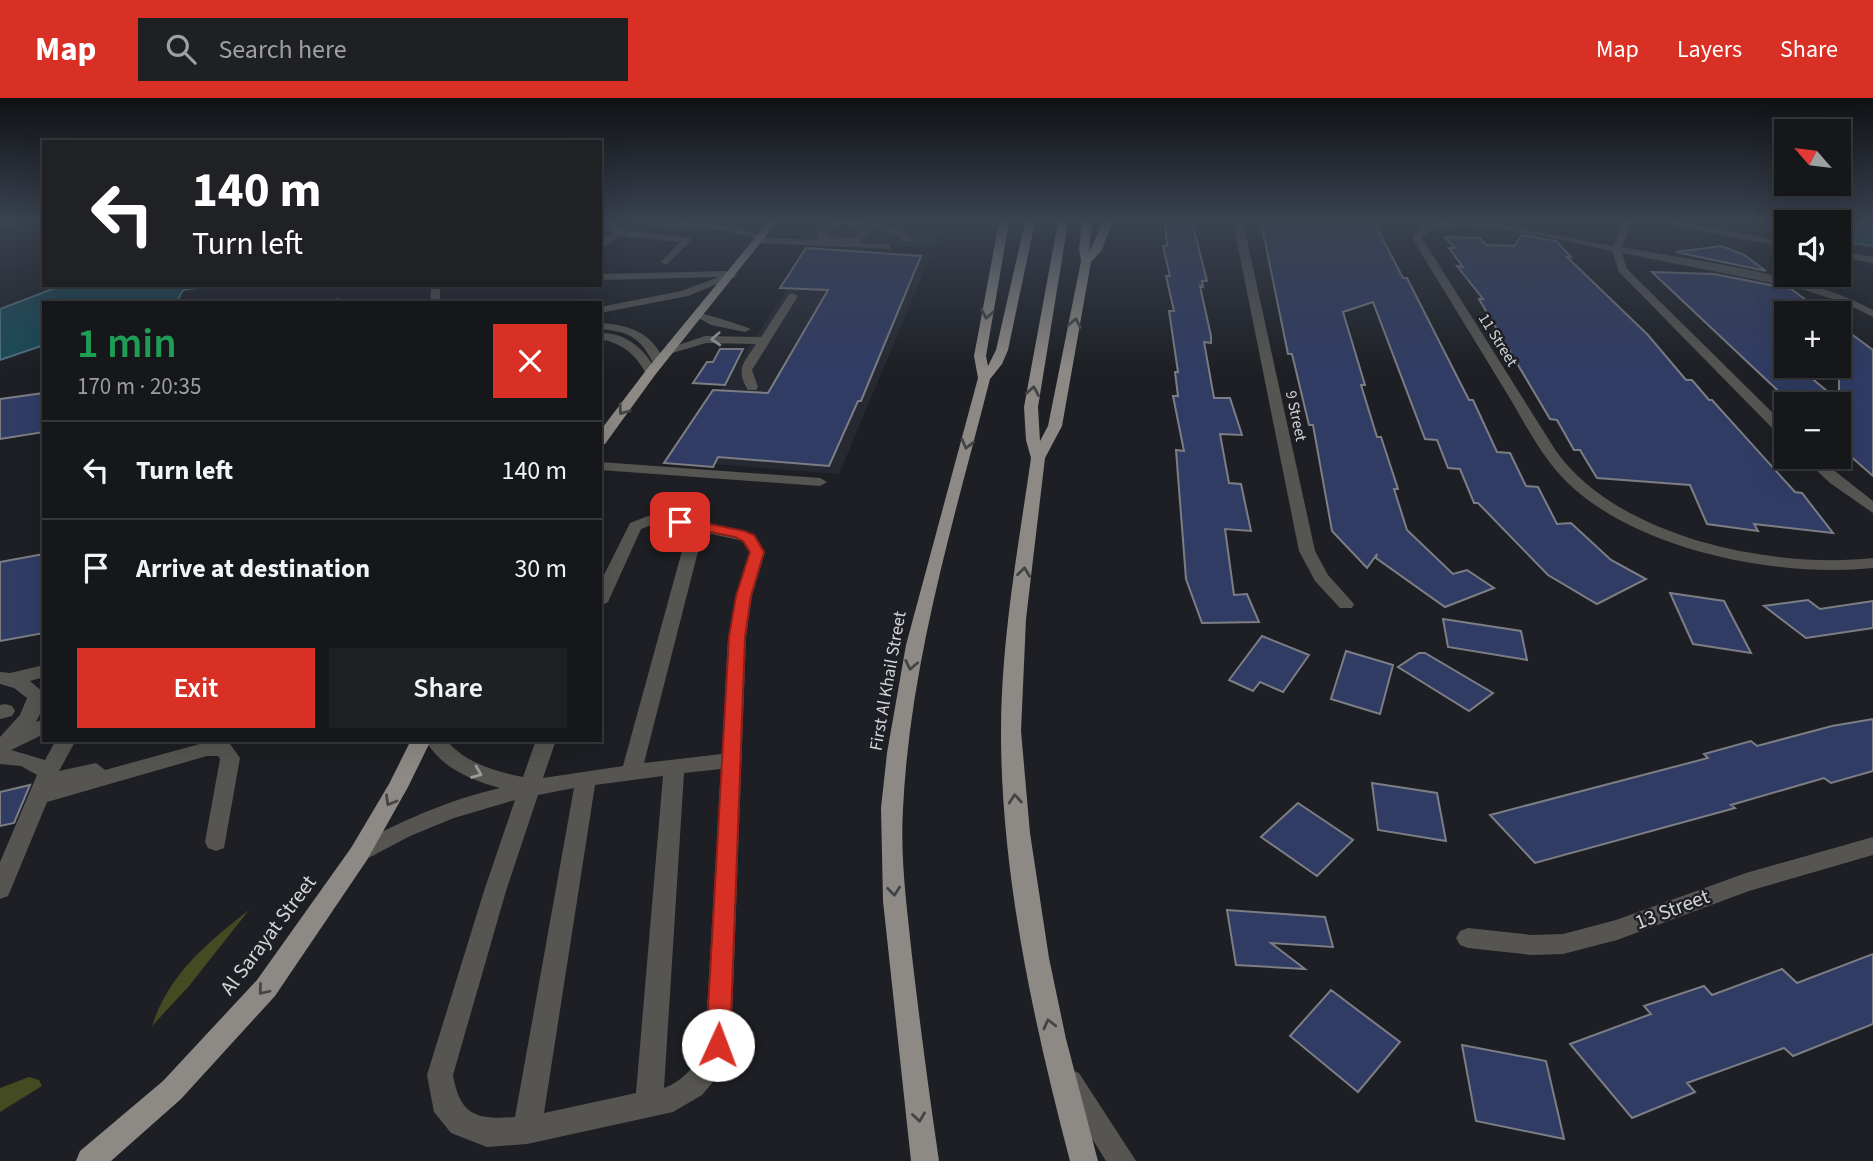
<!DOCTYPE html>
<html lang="en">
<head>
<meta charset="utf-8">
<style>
	:root { --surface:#16171b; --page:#1f2024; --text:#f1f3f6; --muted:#9e9fa3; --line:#35363a; --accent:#d93025 }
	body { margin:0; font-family:"Source Sans 3",sans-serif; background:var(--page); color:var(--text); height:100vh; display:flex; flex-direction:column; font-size:26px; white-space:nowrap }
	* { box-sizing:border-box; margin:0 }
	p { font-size:23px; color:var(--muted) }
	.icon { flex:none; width:38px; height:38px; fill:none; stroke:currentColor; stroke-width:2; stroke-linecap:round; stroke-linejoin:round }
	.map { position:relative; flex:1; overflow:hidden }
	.drawer { position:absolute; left:42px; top:203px; width:560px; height:441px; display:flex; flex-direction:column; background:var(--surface); border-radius:0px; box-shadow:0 7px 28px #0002,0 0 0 2px var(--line) }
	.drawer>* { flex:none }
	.banner { position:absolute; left:42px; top:42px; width:560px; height:147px; border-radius:0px; box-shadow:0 7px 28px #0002,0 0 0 2px var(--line); background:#202124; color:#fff; overflow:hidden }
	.needle { width:46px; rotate:298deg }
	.tools { position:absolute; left:1774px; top:21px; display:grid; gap:14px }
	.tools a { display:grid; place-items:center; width:77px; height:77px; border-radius:0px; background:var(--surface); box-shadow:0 7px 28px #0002,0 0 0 2px var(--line); font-size:35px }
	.pin { position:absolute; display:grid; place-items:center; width:60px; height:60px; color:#fff; margin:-30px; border-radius:14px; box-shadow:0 4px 10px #0006 }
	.me { position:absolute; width:77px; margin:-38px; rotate:2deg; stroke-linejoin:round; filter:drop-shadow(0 0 5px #0008) }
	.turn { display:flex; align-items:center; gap:24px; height:147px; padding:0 35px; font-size:32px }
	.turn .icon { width:91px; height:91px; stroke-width:2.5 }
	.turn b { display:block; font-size:49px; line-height:60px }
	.round { display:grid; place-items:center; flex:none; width:74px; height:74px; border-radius:0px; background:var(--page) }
	.headline { display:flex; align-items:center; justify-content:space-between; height:119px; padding:0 35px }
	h1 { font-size:42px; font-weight:600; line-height:52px; color:#1e9e55 }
	.button { display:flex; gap:14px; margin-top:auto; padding:14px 35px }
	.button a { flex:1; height:80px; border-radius:0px; background:var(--accent); color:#fff; font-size:28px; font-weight:600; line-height:80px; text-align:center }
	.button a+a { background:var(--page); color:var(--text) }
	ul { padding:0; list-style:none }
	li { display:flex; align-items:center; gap:21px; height:98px; padding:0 35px; border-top:2px solid var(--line) }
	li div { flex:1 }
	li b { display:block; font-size:26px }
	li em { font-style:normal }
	header { display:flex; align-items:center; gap:42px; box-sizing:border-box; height:98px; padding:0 35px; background:var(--accent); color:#fff }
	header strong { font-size:33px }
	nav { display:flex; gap:38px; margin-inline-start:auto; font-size:24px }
	.search { width:490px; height:63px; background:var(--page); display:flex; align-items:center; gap:18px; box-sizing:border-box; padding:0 24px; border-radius:0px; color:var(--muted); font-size:26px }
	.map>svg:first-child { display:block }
</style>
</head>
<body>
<header>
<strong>Map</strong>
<div class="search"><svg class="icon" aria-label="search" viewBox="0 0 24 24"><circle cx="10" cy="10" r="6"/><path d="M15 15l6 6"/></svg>Search here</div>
<nav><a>Map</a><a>Layers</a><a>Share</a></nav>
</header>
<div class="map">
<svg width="1873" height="1063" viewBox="0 0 1873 1063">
	<rect width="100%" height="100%" fill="#1d1f24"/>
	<!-- built -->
	<path fill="#262932" d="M812,124H946L935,150L800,143Z
		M815,148L931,157L839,376L674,363Z"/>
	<!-- green -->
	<path fill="#444a21" d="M249,812L189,888L152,928C169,876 207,845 249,812Z
		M29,979L39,982L42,988L0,1014V990Z"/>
	<!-- water -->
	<path fill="#194a58" stroke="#51747f" stroke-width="2" d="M1839,124H1873V148L1839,143Z
		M63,187H218L183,192L176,205H44V247L0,262V211Z"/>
	<!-- building -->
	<path fill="#303c64" stroke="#7c7e84" stroke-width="2" d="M1165,124H1192L1207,183H1202L1203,189L1200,188L1211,238V245L1204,244L1214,300H1230L1242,337L1220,336L1229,385L1241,386L1251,433L1225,431L1234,497L1247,496L1259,524L1202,525L1186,481L1176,352L1184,353L1173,298H1178L1175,274H1178L1169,213H1174L1166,178H1170L1163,148H1167Z
		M1261,124H1374L1403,180H1407L1469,302H1473L1497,354L1510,355L1526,388L1538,389L1557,426L1571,425L1611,462L1646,481L1597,506L1548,477L1478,405H1474L1460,371L1448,370L1437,342L1425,341L1373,204L1343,214L1365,287H1361L1377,339H1381L1398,391H1394L1407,432L1453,476L1467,472L1494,490L1445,509L1376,460L1377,456L1367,470L1332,433L1313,327H1309L1292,256H1288Z
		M1522,137L1556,143L1571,159H1567L1648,237L1686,282H1692L1709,302H1712L1795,394L1802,395L1833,435L1754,426L1758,433L1707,426L1690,387L1597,380L1580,352H1574L1557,322L1550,321L1479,201H1483L1457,168L1463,169L1449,150H1455L1445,139L1480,140L1486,147L1514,148Z
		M1721,148L1744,157L1766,173L1676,154Z
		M806,150L921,158L861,303H858L829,368L718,359L713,369L664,365L713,292L768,295L828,192L780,190Z
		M1652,174L1714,176L1791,191L1818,211L1787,210V268H1797L1839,303V227L1873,252V378L1839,348V306H1792Z
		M720,251H743L725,287L693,285L707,264H713Z
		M44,295V334L0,341V301Z
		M44,456V535L0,543V464Z
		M1670,495L1724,503L1751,555L1693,546Z
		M1808,502L1820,511L1873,503V530L1806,540L1764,508Z
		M1443,521L1521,533L1527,562L1448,549Z
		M1262,538L1309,557L1283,594L1260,584L1253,593L1229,582Z
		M1346,553L1393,567L1380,616L1331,601Z
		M1419,555H1425L1493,595L1469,613L1398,569Z
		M1873,621V673L1831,685L1824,680L1731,707L1735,710L1535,765L1490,717L1708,660L1704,656L1751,643L1757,648L1832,628Z
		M1372,685L1437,695L1446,743L1378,732Z
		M30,687L14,725L0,728V694Z
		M1298,705L1353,742L1317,778L1261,739Z
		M1227,812L1325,819L1333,849L1271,845L1305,871L1236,867Z
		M1873,856V926L1793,958L1784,950L1687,985L1695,994L1632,1020L1570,946L1651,916L1644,908L1704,888L1712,897L1782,871L1797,885Z
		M1331,892L1400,944L1358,994L1290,938Z
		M1462,947L1546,963L1564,1041L1476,1023Z"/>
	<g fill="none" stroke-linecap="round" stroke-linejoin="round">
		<!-- minor -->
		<path fill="#565552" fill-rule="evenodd" d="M0,124H12L13,126L8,129Z
			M601,124H614L620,130L628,128L627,133L687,139L692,142L666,167L661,164L680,144L620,138L600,152V144L613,135Z
			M687,124L730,127L766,140L819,142L816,140C820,134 824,126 832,124C854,119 897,126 913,142L905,144L892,134L872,131L860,145L887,146L890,147V151L759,145L756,144L755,140L729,133L654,128L649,125ZM842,126L845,127L863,130L854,140L827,138Z
			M1233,124H1243L1315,453L1328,477L1354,506L1352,510H1340L1315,483L1299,453Z
			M1436,124L1493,125L1613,148L1624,124H1633L1622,149C1700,164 1805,175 1873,212V219L1845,205L1798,190L1622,155L1627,171L1787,329V341L1782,340L1619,174L1612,153C1577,146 1444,110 1422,140L1556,353C1618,440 1773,471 1873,460V470C1777,480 1630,452 1561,378C1539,354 1523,322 1506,294C1475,243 1443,191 1412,140L1419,131Z
			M1659,124H1680L1787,144V150Z
			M1839,153L1873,159V165L1839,159Z
			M727,173L737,178L688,198L600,215V209L681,193L719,179L600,182V176Z
			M431,187L440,189V205H430Z
			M793,195L798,198L752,272L758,289L756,292H748C735,270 744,265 756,246L706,245L669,256L663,252L705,238L761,239L789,196Z
			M336,200L340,201L341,205H331Z
			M695,214C698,213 747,229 751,231L745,234L711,227L695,218Z
			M600,225C631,227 653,235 665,265L655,268C640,240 632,234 600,231Z
			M600,235C626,234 646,252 657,274L655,277H647C635,256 624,246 600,241Z
			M1802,359H1817L1873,403V415L1830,385Z
			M600,364L820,380L827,384L820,388L600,372Z
			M656,415L745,433L755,437L765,454L752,498L746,539L731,947L718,978L702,997L673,1014L527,1046L487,1049L451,1035L434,1014L427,977L484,793L515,702L454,720L410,738L359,765L351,762L348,756L351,750C399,724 447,702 500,690C470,682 442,670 425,642H446C467,666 494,673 523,679L536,642H556L543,680L623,668L688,431L657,425L641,431L608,504L600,509V485L630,425ZM703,434L743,443L749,454L736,498L728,539L722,656L644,665ZM721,671L705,947C697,966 684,983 664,990L684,675ZM663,678L636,995L544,1015L595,687ZM574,690L515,1019C477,1022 460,1018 453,977L506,793L538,697Z
			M44,567V579L30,583L44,595V608L36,624L44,621V636L11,652L45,662L56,642H76L59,673L96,665L105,672L207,644L230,646L240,660L224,750L216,753L208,750L205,744L220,661L218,658H207L47,704L11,791L8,798L0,801V764L37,677L21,668L0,666V639L20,617L27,600L14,590L0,586V574L10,575Z
			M5,606L12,608L15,613L12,618L0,621V607Z
			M1873,739V757L1749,793L1617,842L1563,856L1532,857L1468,850L1460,847L1456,840L1460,833L1468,830L1532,837L1563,836L1616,822L1746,775Z
			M1070,971L1079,975L1136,1063H1106L1057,984L1061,975Z"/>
		<!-- major -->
		<path fill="#8d8a85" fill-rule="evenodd" d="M768,124H777L655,277L605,346L600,347V333L647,271Z
			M999,124H1009L986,258L988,268L996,252L1025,124H1035L1008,252L1002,266L990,281C954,422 910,564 903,711C900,760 907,809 912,858C920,927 929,995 939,1063H911L883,803L881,710L887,655L906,547L978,280L974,258Z
			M1058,124H1068L1038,309L1040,343L1048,328L1081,163L1079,151L1082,124H1092L1089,154L1103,124H1112L1102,152L1091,164L1062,328L1045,360L1026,521L1021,633L1030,735L1049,860L1066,941L1098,1063H1070C1034,926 1001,777 1001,634C1001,542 1018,451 1031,360L1026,342L1024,309Z
			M411,642H431L408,689L367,762L275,898L181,1001L111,1063H76L80,1053L163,983L257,882L351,750L389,686Z"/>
	</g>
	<!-- one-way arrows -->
	<defs><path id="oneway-chevron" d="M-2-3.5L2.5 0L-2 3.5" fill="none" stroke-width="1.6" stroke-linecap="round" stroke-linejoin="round" transform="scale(1.75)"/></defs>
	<g stroke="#444446">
		<use href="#oneway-chevron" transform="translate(987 216) rotate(100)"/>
		<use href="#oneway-chevron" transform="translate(1075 225) rotate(-79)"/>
		<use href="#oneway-chevron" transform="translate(1033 293) rotate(-80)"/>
		<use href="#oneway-chevron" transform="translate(623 312) rotate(126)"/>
		<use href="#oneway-chevron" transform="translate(967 346) rotate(105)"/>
		<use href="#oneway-chevron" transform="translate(1024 474) rotate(-83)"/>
		<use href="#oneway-chevron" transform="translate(911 567) rotate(101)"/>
		<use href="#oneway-chevron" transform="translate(1015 701) rotate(-95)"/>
		<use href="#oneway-chevron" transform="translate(390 703) rotate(120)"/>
		<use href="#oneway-chevron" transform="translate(894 793) rotate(84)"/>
		<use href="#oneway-chevron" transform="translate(263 892) rotate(130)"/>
		<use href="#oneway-chevron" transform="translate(1049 926) rotate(-104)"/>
		<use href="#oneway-chevron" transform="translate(919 1019) rotate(82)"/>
	</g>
	<g stroke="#9b9b9c">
		<use href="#oneway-chevron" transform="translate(716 241) rotate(177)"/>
		<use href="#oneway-chevron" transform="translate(477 675) rotate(22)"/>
	</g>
	<!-- sky -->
	<linearGradient id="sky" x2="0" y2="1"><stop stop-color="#101114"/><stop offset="0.45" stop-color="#3a4250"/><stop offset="1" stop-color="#3a4250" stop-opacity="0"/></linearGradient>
	<rect width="1873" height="273" fill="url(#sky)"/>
	<!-- route -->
	<path fill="#d93025" stroke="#8d1f18" stroke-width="2" d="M680,420L744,433L754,437L764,454L751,498L745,539L730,947L726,955L718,959L710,955L706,947L729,539L736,498L750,454L743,443L735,439L675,427V421Z"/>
	<g text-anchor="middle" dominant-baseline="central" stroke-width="5" stroke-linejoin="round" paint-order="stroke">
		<!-- far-street labels -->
		<g font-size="16" fill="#d4d5d9" stroke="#1d1f24">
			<text transform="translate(1498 242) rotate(58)">11 Street</text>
			<text transform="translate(1296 318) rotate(78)">9 Street</text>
		</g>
		<!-- street labels -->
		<g font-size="18" fill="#d4d5d9" stroke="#1d1f24">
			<text transform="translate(888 583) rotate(-80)">First Al Khail Street</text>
		</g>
		<!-- near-street labels -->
		<g font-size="21" fill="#d4d5d9" stroke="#1d1f24">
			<text transform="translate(1672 811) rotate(-21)">13 Street</text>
			<text transform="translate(268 837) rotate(-53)">Al Sarayat Street</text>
		</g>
	</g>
</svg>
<div class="tools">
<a><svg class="needle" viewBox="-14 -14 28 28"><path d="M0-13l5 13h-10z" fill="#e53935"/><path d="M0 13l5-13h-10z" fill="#9e9fa3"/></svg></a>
<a><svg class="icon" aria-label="sound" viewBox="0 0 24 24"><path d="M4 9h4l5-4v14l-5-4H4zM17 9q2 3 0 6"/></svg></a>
<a>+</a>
<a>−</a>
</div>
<div class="pin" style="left:680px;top:424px;background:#d93025"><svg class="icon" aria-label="arrive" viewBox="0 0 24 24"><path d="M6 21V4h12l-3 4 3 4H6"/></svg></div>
<svg class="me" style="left:718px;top:947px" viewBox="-20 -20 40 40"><circle r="19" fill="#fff"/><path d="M0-13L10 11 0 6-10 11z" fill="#d93025"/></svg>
<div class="banner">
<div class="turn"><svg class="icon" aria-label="left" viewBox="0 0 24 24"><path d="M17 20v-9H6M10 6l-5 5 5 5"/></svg><div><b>140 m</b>Turn left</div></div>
</div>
<section class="drawer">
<div class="headline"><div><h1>1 min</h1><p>170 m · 20:35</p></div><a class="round" style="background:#d93025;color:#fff"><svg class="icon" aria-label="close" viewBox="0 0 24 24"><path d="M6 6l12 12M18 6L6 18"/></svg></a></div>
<ul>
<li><svg class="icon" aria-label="left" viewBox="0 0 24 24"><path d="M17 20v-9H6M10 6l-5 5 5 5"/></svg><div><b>Turn left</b></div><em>140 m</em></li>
<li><svg class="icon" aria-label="arrive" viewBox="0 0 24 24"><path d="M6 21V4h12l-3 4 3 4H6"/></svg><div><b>Arrive at destination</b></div><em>30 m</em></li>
</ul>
<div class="button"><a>Exit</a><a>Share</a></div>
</section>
</div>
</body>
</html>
